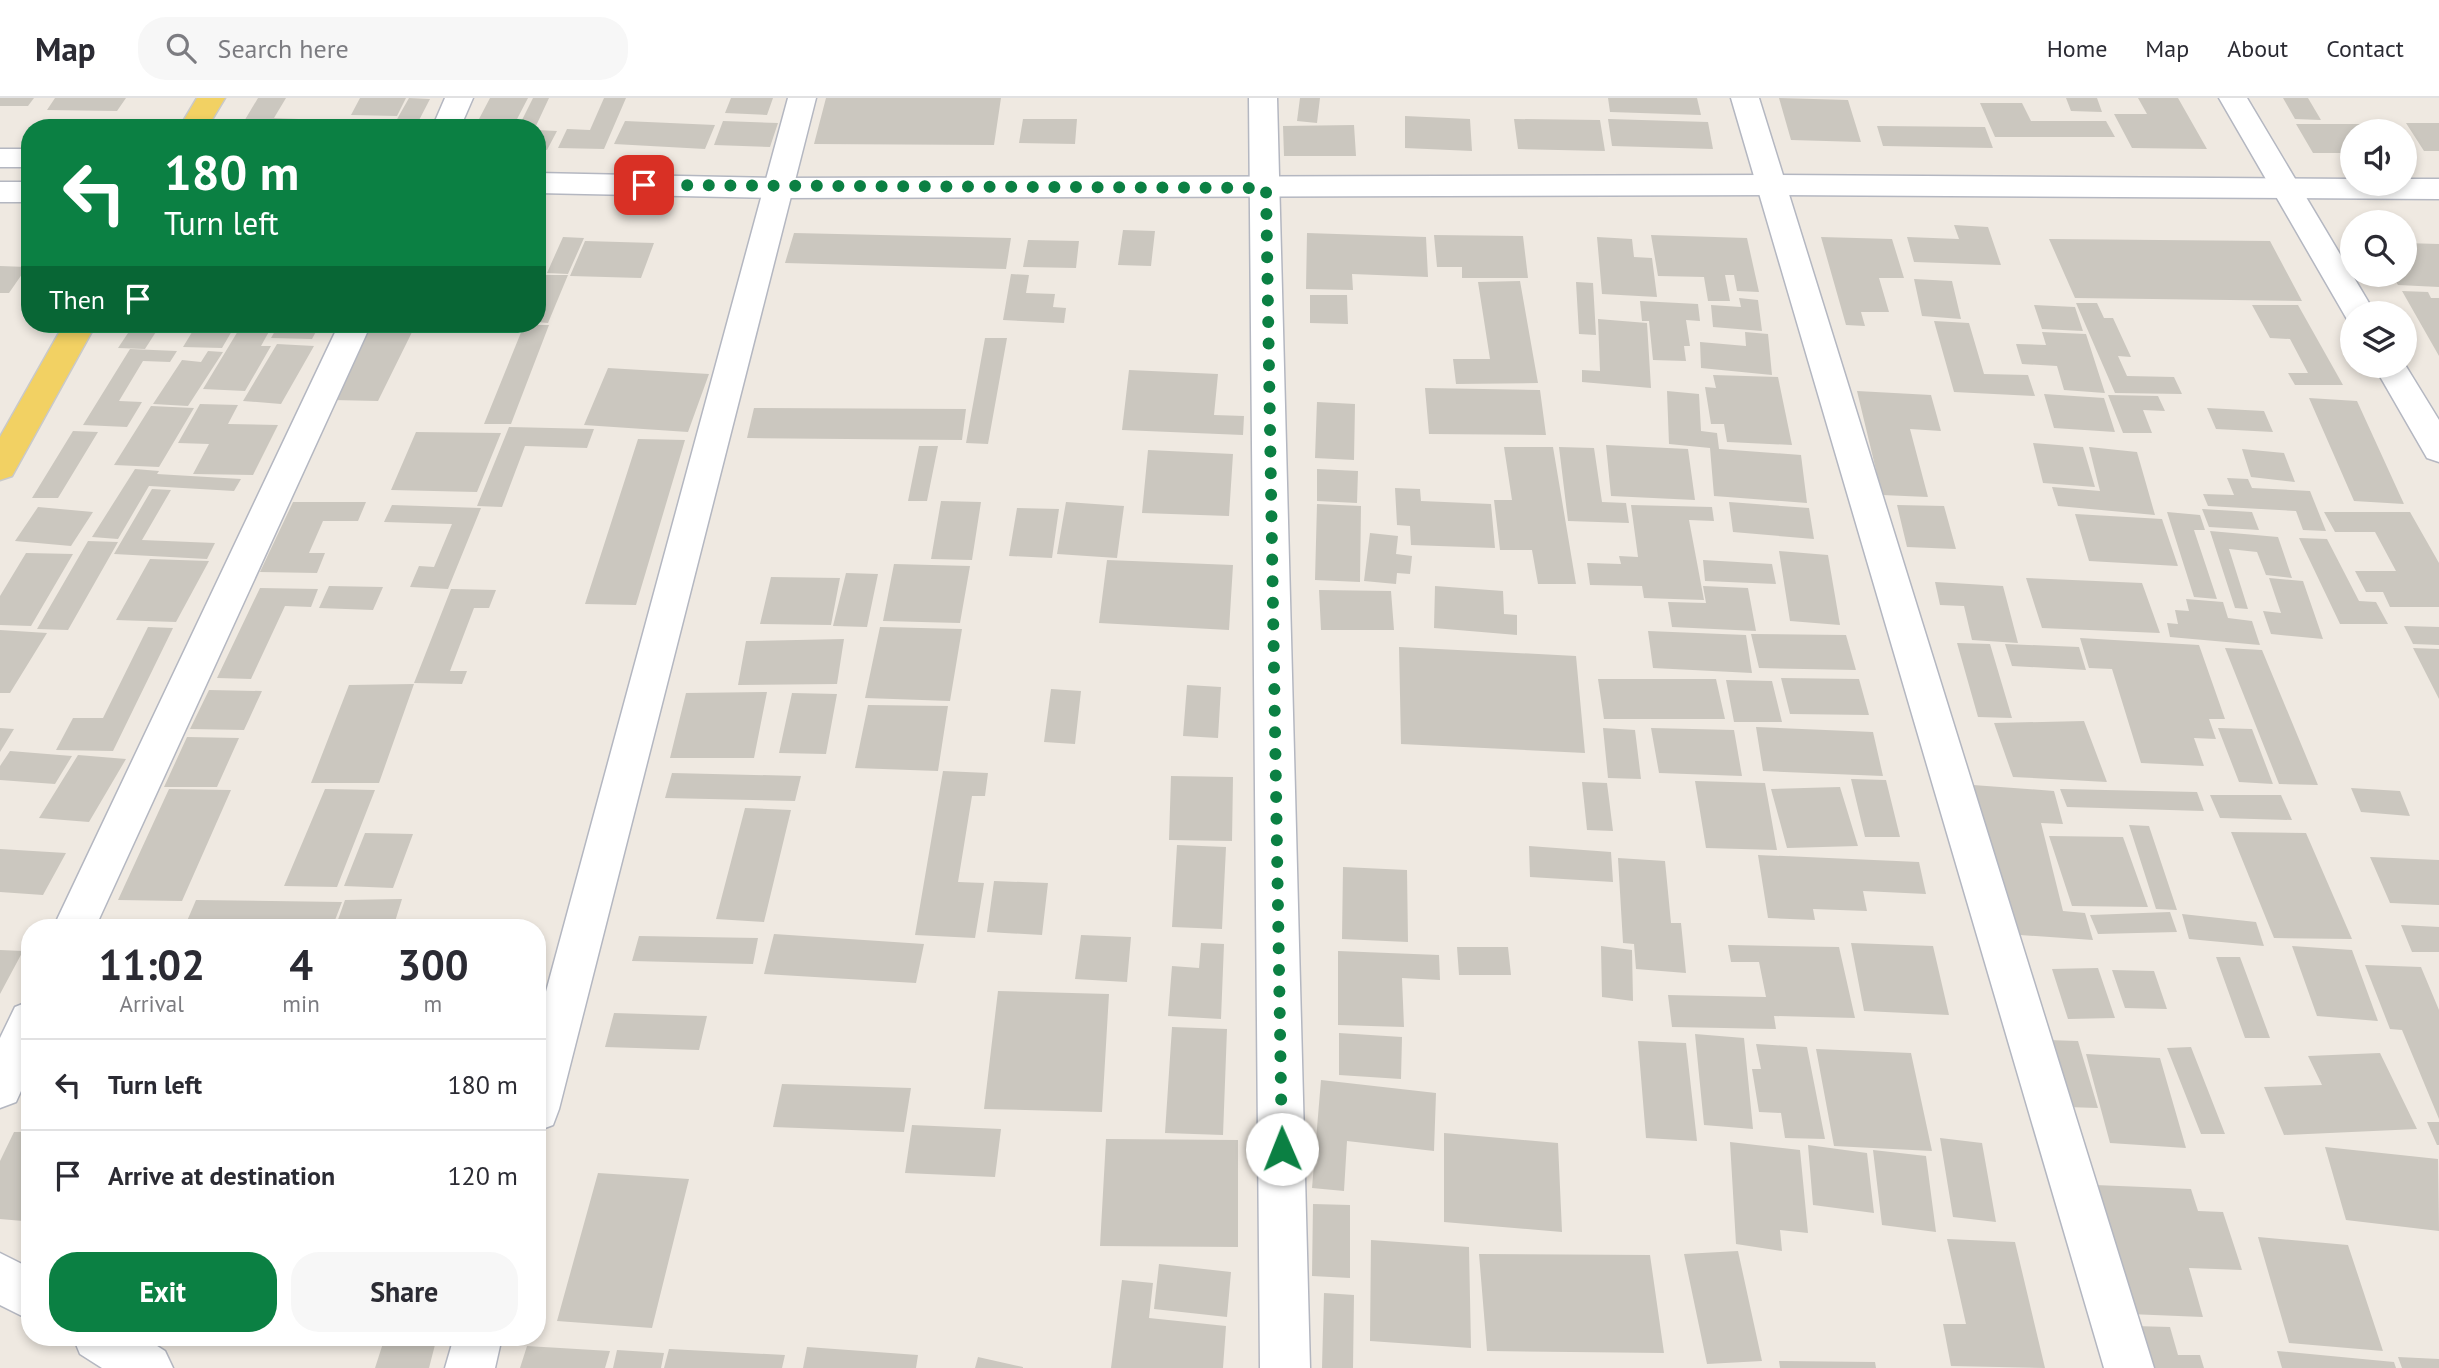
<!DOCTYPE html>
<html lang="en">
<head>
<meta charset="utf-8">
<style>
	:root { --surface:#fff; --page:#f7f7f7; --text:#2b2b33; --muted:#7c7c81; --line:#e1e1e2; --accent:#0b8043 }
	body { margin:0; font-family:"PT Sans",sans-serif; background:var(--page); color:var(--text); height:100vh; display:flex; flex-direction:column; font-size:26px; white-space:nowrap }
	* { box-sizing:border-box; margin:0 }
	p { font-size:23px; color:var(--muted) }
	.icon { flex:none; width:38px; height:38px; fill:none; stroke:currentColor; stroke-width:2; stroke-linecap:round; stroke-linejoin:round }
	.map { position:relative; flex:1; overflow:hidden }
	.side { position:absolute; left:21px; top:821px; width:525px; height:427px; display:flex; flex-direction:column; background:var(--surface); border-radius:28px; box-shadow:0 4px 10px #0003 }
	.side>* { flex:none }
	.hud { position:absolute; left:21px; top:21px; width:525px; height:214px; border-radius:28px; box-shadow:0 4px 10px #0003; background:#0b8043; color:#fff; overflow:hidden }
	.fabs { position:absolute; left:2340px; top:21px; display:grid; gap:14px }
	.fabs a { display:grid; place-items:center; width:77px; height:77px; border-radius:50%; background:var(--surface); box-shadow:0 4px 10px #0003; font-size:35px }
	.pin { position:absolute; display:grid; place-items:center; width:60px; height:60px; color:#fff; margin:-30px; border-radius:14px; box-shadow:0 4px 10px #0006 }
	.me { position:absolute; width:77px; margin:-38px; rotate:359deg; stroke-linejoin:round; filter:drop-shadow(0 0 5px #0008) }
	.turn { display:flex; align-items:center; gap:24px; height:147px; padding:0 28px; font-size:32px }
	.turn .icon { width:91px; height:91px; stroke-width:2.5 }
	.turn b { display:block; font-size:49px; line-height:60px }
	.then { display:flex; align-items:center; height:66px; padding:0 28px; background:#0003; gap:14px; font-size:26px }
	.eta { display:flex; justify-content:space-evenly; align-items:center; height:119px; text-align:center }
	.eta b { font-size:42px; font-weight:700; line-height:49px }
	.primary-button { display:flex; gap:14px; margin-top:auto; padding:14px 28px }
	.primary-button a { flex:1; height:80px; border-radius:28px; background:var(--accent); color:#fff; font-size:28px; font-weight:700; line-height:80px; text-align:center }
	.primary-button a+a { background:var(--page); color:var(--text) }
	ul { padding:0; list-style:none }
	li { display:flex; align-items:center; gap:21px; height:91px; padding:0 28px; border-top:2px solid var(--line) }
	li div { flex:1 }
	li b { display:block; font-size:26px }
	li em { font-style:normal }
	header { display:flex; align-items:center; gap:42px; box-sizing:border-box; height:98px; padding:0 35px; background:var(--surface); border-bottom:2px solid var(--line) }
	header strong { font-size:33px }
	nav { display:flex; gap:38px; margin-inline-start:auto; font-size:24px }
	.search { width:490px; height:63px; background:var(--page); display:flex; align-items:center; gap:18px; box-sizing:border-box; padding:0 24px; border-radius:28px; color:var(--muted); font-size:26px }
	.map>svg:first-child { display:block }
</style>
</head>
<body>
<header>
<strong>Map</strong>
<div class="search"><svg class="icon" aria-label="search" viewBox="0 0 24 24"><circle cx="10" cy="10" r="6"/><path d="M15 15l6 6"/></svg>Search here</div>
<nav><a>Home</a><a>Map</a><a>About</a><a>Contact</a></nav>
</header>
<div class="map">
<svg width="2439" height="1270" viewBox="0 0 2439 1270">
	<rect width="100%" height="100%" fill="#efe9e1"/>
	<!-- building -->
	<path fill="#cbc7bf" d="M0,0H34L28,8H0Z
		M55,0H126L117,13L47,12Z
		M258,0H286L274,20L323,22L318,30H240Z
		M360,0H406L397,18L351,17Z
		M409,0L430,1L415,30H392Z
		M490,0H528L516,23L479,21Z
		M533,0H549L535,30H518Z
		M604,0H626L604,51L558,50L567,31L590,32Z
		M731,0H773L767,17L725,15Z
		M826,0H1001L994,47L814,46Z
		M1300,0H1320L1317,25L1297,23Z
		M1608,0H1697L1701,17L1610,14Z
		M1779,0L1848,2L1861,44L1791,42Z
		M2066,0H2097L2102,14L2071,13Z
		M2138,0H2178L2207,51L2132,50L2114,16H2147Z
		M2283,0H2308L2321,22L2295,21Z
		M1980,5H2022L2031,23H2106L2115,39H1995Z
		M1405,18L1470,21L1472,53L1405,50Z
		M1023,21H1077L1075,46L1019,45Z
		M1514,21L1600,22L1605,53L1518,51Z
		M1608,21L1708,24L1713,51L1612,48Z
		M625,23L715,27L705,51L614,46Z
		M723,23L778,25L770,49L714,47Z
		M2406,25H2439V53H2424Z
		M2296,26H2377L2381,33H2352V55H2313Z
		M1354,27L1356,58H1284L1283,28Z
		M1877,28L1985,29L1993,50L1883,48Z
		M537,32L557,33L547,52L537,51Z
		M1954,127L1988,129L2001,167L1914,164L1907,139L1959,141Z
		M1123,132L1155,133L1151,168L1118,167Z
		M794,135L1011,140L1006,171L785,165Z
		M1307,135L1426,139L1428,179L1352,176L1353,192L1306,191Z
		M1434,137L1523,138L1528,180H1462V169H1437Z
		M1651,137L1747,140L1759,194L1737,193L1734,177H1725L1730,203H1708L1704,179L1658,178Z
		M563,139L584,140L568,176L547,175Z
		M1597,139L1632,141L1634,159L1652,160L1657,199L1602,196Z
		M1821,139L1892,141L1904,180H1879L1889,214H1861L1865,228L1846,227Z
		M2049,141L2270,143L2302,203L2075,200Z
		M1028,142L1079,143L1076,170L1023,169Z
		M585,143L654,145L641,180L570,178Z
		M2404,145L2439,146V189L2398,187L2392,177H2404Z
		M0,168L27,169L9,195H0Z
		M1011,176L1029,177L1026,195L1055,196L1053,209L1066,210L1064,225L1003,222Z
		M545,177H568L548,225L537,224V194Z
		M1914,181L1952,183L1961,221L1922,218Z
		M1520,183L1538,285L1456,286L1453,261H1490L1478,184Z
		M1576,184L1593,185L1596,237L1579,236Z
		M2402,193L2428,194L2431,200H2439V258Z
		M1310,197H1347L1348,226L1310,225Z
		M1739,200L1758,202L1762,233L1713,229L1711,207L1741,209Z
		M1640,203L1698,206L1700,223L1686,222L1690,248H1684L1686,263L1653,262L1649,223H1642Z
		M2076,205H2097L2104,220H2113L2131,259L2118,258L2127,278L2174,279L2182,296L2115,295Z
		M2034,207L2075,209L2083,233L2042,231Z
		M2252,207H2298L2343,287H2295L2288,275H2308L2290,241L2270,240Z
		M1598,221L1647,225L1651,290L1582,284V272L1600,273Z
		M1934,223L1969,225L1984,276L2028,277L2035,298L1954,294Z
		M134,226H161L145,251L118,250Z
		M197,226H236L222,250L183,249Z
		M279,226H320L312,241L271,240Z
		M371,226H416L378,303L333,302Z
		M524,227H549L511,326H484Z
		M241,228L271,230L261,248H271L245,293L203,291Z
		M1745,234L1768,236L1772,277L1701,270L1700,244L1746,248Z
		M2042,234L2086,236L2105,295L2064,292L2057,268L2022,266L2016,246L2046,247Z
		M985,240H1007L988,346L966,345Z
		M277,246L314,248L281,306L243,303Z
		M130,251L177,253L170,264L143,263L119,303L142,304L127,329L83,327Z
		M208,253L223,254L188,308L153,306L182,262L201,264Z
		M608,270L709,276L688,334L584,327Z
		M1129,272L1218,276L1214,317L1244,318L1243,337L1122,332Z
		M1713,277L1778,279L1792,347L1727,344L1724,326H1711L1705,289L1716,290Z
		M1425,290L1540,292L1546,337L1429,336Z
		M1667,293L1699,296L1701,333L1717,335L1719,351L1801,357L1807,405L1714,398L1710,350L1669,346Z
		M1857,293L1931,297L1941,333L1910,331L1928,399L1882,397Z
		M2044,296L2104,300L2115,334L2054,330Z
		M2108,297L2158,298L2165,313L2143,312L2152,335H2123Z
		M2309,300L2357,303L2404,406L2354,403Z
		M1317,304L1355,306L1354,362L1315,360Z
		M200,306L238,307L228,326L278,327L253,377L193,376L209,346L178,345Z
		M151,308L194,310L159,369L114,367Z
		M754,310L966,311L962,342L747,340Z
		M2207,310L2264,313L2273,334L2216,331Z
		M509,329L594,331L587,350L525,348L502,409L477,408Z
		M73,333L98,334L58,400H32Z
		M416,334L501,335L477,394L391,392Z
		M638,341L685,342L636,507L585,506Z
		M2033,345L2083,349L2095,389L2043,385Z
		M1606,347L1688,351L1695,402L1611,398Z
		M919,348H938L927,403H908Z
		M1504,349H1553L1576,486H1538L1532,452H1500L1494,402H1512Z
		M1559,349L1594,350L1602,404L1626,405L1629,425L1568,423Z
		M2089,349L2137,354L2155,417L2058,408L2052,389L2100,393Z
		M2242,351L2284,355L2295,384L2251,379Z
		M1148,352L1233,356L1229,418L1142,415Z
		M135,371L159,373L157,376L241,381L234,393L149,388L118,441L92,439Z
		M1317,371L1358,373L1357,405L1317,403Z
		M2227,380L2248,381L2252,390L2310,393L2326,433L2303,432L2296,413L2208,408L2203,396L2234,397Z
		M1395,390L1420,391L1421,403L1491,406L1495,450L1411,447L1410,428L1397,427Z
		M152,391L171,392L142,442L215,445L207,461L114,456Z
		M941,403L981,404L972,462L931,461Z
		M293,404H366L358,423H323L309,455H325L317,475L260,474Z
		M1066,404L1124,408L1117,460L1057,456Z
		M1729,404L1809,410L1814,441L1733,434Z
		M1317,406L1361,408L1360,484L1315,482Z
		M392,407L481,410L448,491L410,489L419,468L434,469L452,426L384,424Z
		M1631,407L1712,409L1714,423L1689,422L1704,502L1644,500L1642,488L1590,487L1587,465L1621,466L1619,458L1638,459Z
		M1897,407L1944,408L1956,451L1907,449Z
		M38,409L93,414L71,448L15,443Z
		M1017,410L1059,411L1052,460L1009,458Z
		M2202,411L2252,414L2259,432L2209,429Z
		M2167,414L2200,417L2205,432H2194L2217,501L2194,499Z
		M2324,414H2410L2439,465V509H2390L2383,494H2366L2355,473H2396L2375,434H2335Z
		M2075,416L2162,421L2178,468L2089,463Z
		M2210,433L2278,439L2292,480L2266,477L2257,454L2229,451L2248,511L2235,510Z
		M1370,435L1398,438L1396,456L1412,458L1410,476L1397,475L1396,486L1364,483Z
		M2299,440L2327,441L2359,503L2376,504L2388,526H2340Z
		M88,443L118,444L68,532L37,531Z
		M1779,453L1828,457L1840,527L1790,523Z
		M26,455L73,456L31,528L0,527V498Z
		M150,461L209,463L176,524L116,522Z
		M1107,462L1233,467L1229,532L1099,525Z
		M1703,462L1772,466L1776,486L1705,483Z
		M894,466L970,468L960,525L883,523Z
		M846,475L878,476L867,529L833,528Z
		M771,479L840,480L831,527L760,526Z
		M2026,480L2142,485L2160,535L2042,530Z
		M2269,480L2303,483L2323,541L2271,536L2263,513L2281,515Z
		M1935,484L2003,488L2018,545L1972,542L1964,508L1940,507Z
		M329,488L383,489L373,512L319,510Z
		M1435,488L1503,493L1504,516L1517,517V537L1434,530Z
		M1703,488L1748,490L1756,533L1672,529L1668,504L1706,505Z
		M260,490L318,491L311,509L285,508L251,581L217,580Z
		M451,491L496,492L489,510H474L450,573H467L462,586L414,585Z
		M1319,492L1391,493L1394,532H1321Z
		M2186,501L2223,504L2228,520L2252,523L2260,547L2170,539L2167,525L2178,526L2175,512L2189,513Z
		M2404,528L2439,529V547L2413,546Z
		M148,529L173,530L113,653L56,652L73,620H103Z
		M880,529L962,531L950,603L865,600Z
		M0,532L47,535L10,595H0Z
		M1648,533L1746,537L1752,575L1653,570Z
		M1751,536L1846,537L1856,572L1759,570Z
		M2080,540L2199,547L2225,621H2209L2216,641L2194,640L2204,668L2141,665L2112,571L2089,570Z
		M844,541L837,586L738,587L746,543Z
		M1957,545L1990,546L2012,620L1978,619Z
		M2005,546L2079,549L2086,572L2012,568Z
		M1399,549L1576,558L1585,655L1401,646Z
		M2225,550L2262,552L2318,687L2279,686Z
		M2413,550L2439,551V601Z
		M1781,580L1859,581L1869,617L1790,616Z
		M1598,581H1716L1725,621H1604Z
		M1726,582L1772,583L1782,624H1734Z
		M414,586L379,685H311L349,587Z
		M1187,587L1221,589L1218,640L1183,638Z
		M1051,591L1081,593L1075,646L1044,644Z
		M209,592L262,593L244,632L190,631Z
		M767,594L754,660H670L686,595Z
		M792,595L837,596L826,656L779,655Z
		M868,607L948,608L938,673L855,670Z
		M2084,623L2107,684L2013,679L1994,625Z
		M1756,629L1873,634L1883,678L1763,673Z
		M0,630L14,631L0,654Z
		M1603,630L1635,632L1641,681L1608,680Z
		M1651,630L1734,632L1742,678L1659,675Z
		M2218,630L2252,631L2273,686L2239,684Z
		M187,639L239,640L217,689H164Z
		M10,653L72,658L55,686L0,682V668Z
		M78,657L126,661L89,724L39,720Z
		M943,673L988,675L985,698H972L958,784L984,785L975,840L915,837Z
		M672,675L801,678L795,703L665,700Z
		M1171,678L1233,679L1232,743L1169,742Z
		M1851,681L1886,682L1900,739H1865Z
		M1695,683L1765,685L1777,752L1706,750Z
		M1582,684L1607,685L1613,733L1587,732Z
		M1973,687L2054,693L2063,726L2041,725L2063,813L2085,815L2093,842L2006,836Z
		M1840,689L1858,748L1787,750L1771,691Z
		M2351,690L2400,693L2410,718L2361,714Z
		M169,691L231,692L182,803L118,802Z
		M325,691L375,692L337,789L284,788Z
		M2060,691L2197,694L2204,713L2067,709Z
		M2210,697H2281L2292,722L2220,720Z
		M745,710L791,712L764,824L716,821Z
		M2129,727L2149,728L2177,812L2156,811Z
		M2231,734L2306,735L2352,841L2274,840Z
		M365,735L413,736L393,790L344,788Z
		M2049,738L2123,739L2148,809L2072,808Z
		M1177,747L1226,749L1222,831L1172,829Z
		M1529,748L1611,754L1613,784L1530,779Z
		M0,751L66,755L43,797L0,794Z
		M1758,757L1919,764L1926,796L1863,793L1867,813L1813,811L1815,822L1768,820Z
		M2370,759L2439,762V807L2390,805Z
		M1618,760L1665,763L1671,825H1681L1686,875L1636,871L1634,846L1623,845Z
		M1343,769L1407,772L1408,844L1342,841Z
		M994,783L1048,785L1042,837L987,834Z
		M402,801L393,830H335L345,802Z
		M196,802L342,804L332,830H184Z
		M2170,814L2177,834L2098,836L2090,817Z
		M2182,816L2256,824L2264,848L2189,841Z
		M120,821L176,823L173,830H116Z
		M2401,827L2439,829V854H2412Z
		M774,836L924,846L916,885L764,876Z
		M1081,837L1131,839L1127,884L1075,881Z
		M639,838L758,840L753,866L632,863Z
		M1201,845L1224,846L1221,921L1168,918L1172,868L1199,870Z
		M1851,845L1933,848L1949,917L1864,913Z
		M1728,847L1839,849L1855,920L1774,918L1776,931L1672,929L1668,897L1766,899L1759,864H1731Z
		M1601,848L1632,852L1633,903L1602,899Z
		M2292,848L2352,852L2378,923L2317,918Z
		M1457,849H1508L1511,877H1459Z
		M0,852L23,853L0,896Z
		M1338,853L1439,857L1440,882L1402,880L1404,929L1338,927Z
		M2216,859H2240L2270,940H2245Z
		M2365,867L2421,869L2439,912V1021L2402,932L2390,931Z
		M2098,870L2115,920L2068,921L2052,871Z
		M2112,872L2154,873L2167,911L2125,910Z
		M998,893L1109,896L1102,1014L984,1011Z
		M614,915L707,918L699,952L605,949Z
		M1172,929L1227,931L1223,1037L1165,1035Z
		M1339,935L1402,939L1401,981L1339,977Z
		M1695,936L1744,940L1753,1031L1704,1027Z
		M2047,942L2078,943L2098,1010L2067,1009Z
		M1638,943L1686,945L1697,1043L1646,1040Z
		M1756,946L1807,949L1825,1041L1785,1040L1781,1015L1759,1014L1752,971H1761Z
		M2191,949L2225,1036H2201L2167,950Z
		M1816,951L1911,955L1932,1053L1834,1048Z
		M2380,955L2417,1031L2284,1037L2264,989L2322,987L2308,958Z
		M2086,956L2160,960L2186,1050L2110,1045Z
		M1321,982L1436,995L1434,1053L1347,1043L1344,1093L1312,1090Z
		M782,986L911,990L904,1034L773,1029Z
		M2427,1024H2439V1047H2437Z
		M912,1027L1001,1031L995,1079L905,1075Z
		M14,1034H30V1109L23,1123L0,1121V1063Z
		M1444,1035L1558,1045L1562,1134L1444,1124Z
		M1940,1040L1982,1045L1996,1124L1953,1119Z
		M1106,1041L1238,1042V1149L1100,1148Z
		M1730,1044L1800,1052L1808,1135L1780,1132L1782,1153L1736,1146Z
		M1808,1047L1867,1055L1874,1115L1813,1107Z
		M2325,1049L2438,1061L2439,1133L2346,1122Z
		M1873,1052L1926,1058L1936,1134L1882,1127Z
		M598,1075L689,1081L652,1230L557,1223Z
		M2095,1087L2191,1091L2198,1113L2223,1114L2242,1172L2189,1170L2203,1219L2129,1216Z
		M1313,1106L1350,1107V1180L1312,1178Z
		M2258,1139L2348,1147L2383,1253L2289,1245Z
		M1947,1141L2015,1144L2045,1270L1951,1268L1943,1226H1966Z
		M1371,1142L1469,1149L1471,1250L1370,1243Z
		M1738,1153L1762,1263L1707,1266L1684,1156Z
		M1479,1156L1650,1157L1664,1255L1487,1253Z
		M1159,1166L1231,1174L1227,1219L1154,1211Z
		M1122,1182L1153,1185L1149,1220L1226,1228L1223,1270H1111Z
		M1324,1195L1354,1197L1353,1270H1322Z
		M2134,1228L2170,1229L2178,1257H2200L2204,1270H2146Z
		M385,1239H437L429,1270H375Z
		M527,1248L610,1253L605,1270H520Z
		M807,1249L918,1257L916,1270H803Z
		M669,1251L785,1257L782,1270H664Z
		M617,1252L664,1255L661,1270H613Z
		M2277,1253L2394,1264L2396,1270H2282Z
		M978,1259L1023,1269V1270H975Z
		M2398,1259L2439,1261V1270H2402Z
		M1779,1263L1875,1264L1876,1270H1780Z"/>
	<g fill="none" stroke-linecap="round" stroke-linejoin="round">
		<defs>
			<path id="minor" d="M445,0H473L460,30H432Z
				M788,0H816L559,1011L553,1027L537,1033V927Z
				M1249,0H1277L1310,1270H1260Z
				M1731,0H1759L2154,1270H2104Z
				M2219,0H2247L2375,215H2352V224L2348,223Z
				M339,226H371L95,830H53Z
				M2404,265L2439,322V364L2427,360L2374,268H2404Z
				M30,903V973L16,1004L0,1010V940L15,909Z
				M454,1239H502L495,1270H445Z"/>
			<path id="tertiary" d="M0,1155L30,1170V1222L0,1207Z
				M73,1239H143L165,1253L173,1270H102L80,1256Z"/>
			<path id="secondary" d="M0,51H30V69H0Z
				M537,75L777,80L1772,77L2352,81V86H2404V81H2439V101L1772,97L777,100L537,95Z
				M0,84H30V104H0Z"/>
			<path id="primary" d="M197,0H225L207,30H179Z
				M64,226H96L12,378L0,382V339Z"/>
		</defs>
		<!-- minor casing -->
		<use href="#minor" stroke="#b4b7c1" stroke-width="3"/>
		<!-- tertiary casing -->
		<use href="#tertiary" stroke="#b4b7c1" stroke-width="3"/>
		<!-- secondary casing -->
		<use href="#secondary" stroke="#b4b7c1" stroke-width="3"/>
		<!-- primary casing -->
		<use href="#primary" stroke="#c9c9c9" stroke-width="3"/>
		<!-- minor -->
		<use href="#minor" fill="#fff" fill-rule="evenodd"/>
		<!-- tertiary -->
		<use href="#tertiary" fill="#fff" fill-rule="evenodd"/>
		<!-- secondary -->
		<use href="#secondary" fill="#fff" fill-rule="evenodd"/>
		<!-- primary -->
		<use href="#primary" fill="#f2d163" fill-rule="evenodd"/>
	</g>
	<g fill="none" stroke-linecap="round" stroke-linejoin="round">
		<!-- route -->
		<path stroke="#0b8043" stroke-width="12" stroke-dasharray="0 21.6" d="M644,87L1266,90L1282,1051"/>
	</g>
</svg>
<div class="fabs">
<a><svg class="icon" aria-label="sound" viewBox="0 0 24 24"><path d="M4 9h4l5-4v14l-5-4H4zM17 9q2 3 0 6"/></svg></a>
<a><svg class="icon" aria-label="search" viewBox="0 0 24 24"><circle cx="10" cy="10" r="6"/><path d="M15 15l6 6"/></svg></a>
<a><svg class="icon" aria-label="layers" viewBox="0 0 24 24"><path d="M12 4l9 5-9 5-9-5zM3 14l9 5 9-5"/></svg></a>
</div>
<div class="pin" style="left:644px;top:87px;background:#d93025"><svg class="icon" aria-label="arrive" viewBox="0 0 24 24"><path d="M6 21V4h12l-3 4 3 4H6"/></svg></div>
<svg class="me" style="left:1282px;top:1051px" viewBox="-20 -20 40 40"><circle r="19" fill="#fff"/><path d="M0-13L10 11 0 6-10 11z" fill="#0b8043"/></svg>
<div class="hud">
<div class="turn"><svg class="icon" aria-label="left" viewBox="0 0 24 24"><path d="M17 20v-9H6M10 6l-5 5 5 5"/></svg><div><b>180 m</b>Turn left</div></div>
<div class="then">Then<svg class="icon" aria-label="arrive" viewBox="0 0 24 24"><path d="M6 21V4h12l-3 4 3 4H6"/></svg></div>
</div>
<section class="side">
<div class="eta">
<div><b>11:02</b><p>Arrival</p></div>
<div><b>4</b><p>min</p></div>
<div><b>300</b><p>m</p></div>
</div>
<ul>
<li><svg class="icon" aria-label="left" viewBox="0 0 24 24"><path d="M17 20v-9H6M10 6l-5 5 5 5"/></svg><div><b>Turn left</b></div><em>180 m</em></li>
<li><svg class="icon" aria-label="arrive" viewBox="0 0 24 24"><path d="M6 21V4h12l-3 4 3 4H6"/></svg><div><b>Arrive at destination</b></div><em>120 m</em></li>
</ul>
<div class="primary-button"><a>Exit</a><a>Share</a></div>
</section>
</div>
</body>
</html>
